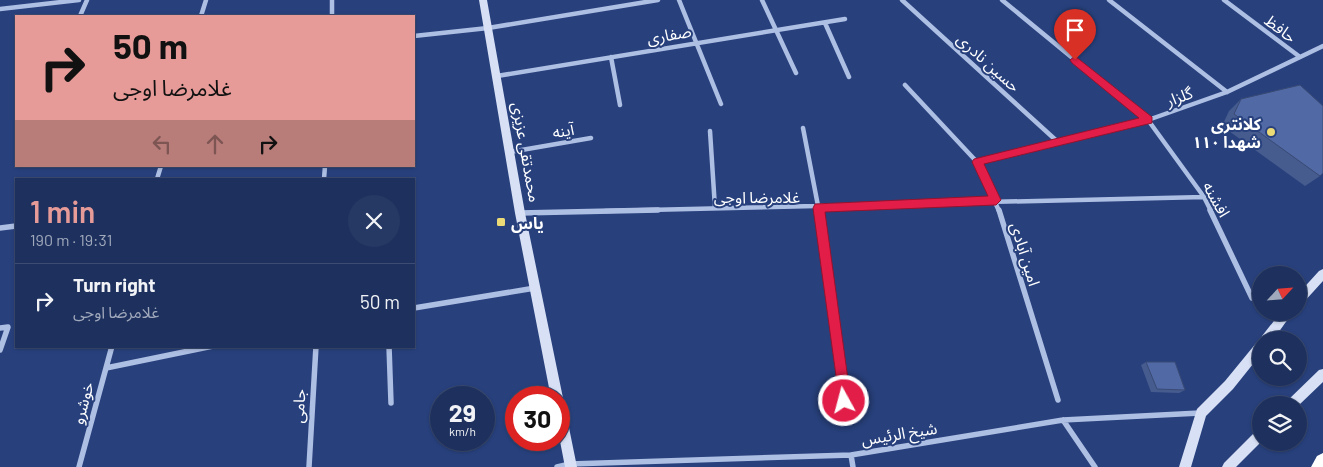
<!DOCTYPE html>
<html lang="en">
<head>
<meta charset="utf-8">
<style>
	:root { --surface:#1e315e; --page:#263964; --text:#f1f3f6; --muted:#a1a9bc; --line:#3c4c73; --accent:#e69b98 }
	body { margin:0; font-family:Barlow,"Noto Sans Arabic",sans-serif; background:var(--page); color:var(--text); height:100vh; display:flex; flex-direction:column; font-size:19px; white-space:nowrap }
	* { box-sizing:border-box; margin:0 }
	p { font-size:16px; color:var(--muted) }
	.icon { flex:none; width:28px; height:28px; fill:none; stroke:currentColor; stroke-width:2; stroke-linecap:round; stroke-linejoin:round }
	.map { position:relative; flex:1; overflow:hidden }
	.drawer { position:absolute; left:15px; top:178px; width:400px; height:170px; display:flex; flex-direction:column; background:var(--surface); border-radius:0px; box-shadow:0 1px 4px #0004,0 0 0 1px var(--line) }
	.drawer>* { flex:none }
	.top-card { position:absolute; left:15px; top:15px; width:400px; height:152px; border-radius:0px; box-shadow:0 1px 4px #0004,0 0 0 1px var(--line); background:#e69b98; color:#111; overflow:hidden }
	.needle { width:32px; rotate:64deg }
	.controls { position:absolute; left:1252px; top:266px; display:grid; gap:10px }
	.controls a { display:grid; place-items:center; width:55px; height:55px; border-radius:50%; background:var(--surface); box-shadow:0 1px 4px #0004,0 0 0 1px var(--line); font-size:25px }
	.speed { position:absolute; left:430px; top:386px; display:flex; gap:10px; font-size:25px; font-weight:700; text-align:center }
	.speed>* { display:grid; place-content:center; width:65px; height:65px; border-radius:50%; background:var(--surface); box-shadow:0 1px 4px #0004,0 0 0 1px var(--line); line-height:1 }
	.speed small { font-size:12px; font-weight:400 }
	.speed .limit { border:8px solid #d22; background:#fff; color:#111 }
	.pin { position:absolute; display:grid; place-items:center; width:42px; height:42px; color:#fff; margin:-51px -21px; border-radius:50% 50% 50% 0; rotate:-45deg; box-shadow:0 0 5px #0007 }
	.pin .icon { rotate:45deg }
	.me { position:absolute; width:55px; margin:-28px; rotate:353deg; stroke-linejoin:round; filter:drop-shadow(0 0 4px #0008) }
	.turn { display:flex; align-items:center; gap:18px; height:105px; padding:0 15px; font-size:22px }
	.turn .icon { width:65px; height:65px; stroke-width:2.5 }
	.turn b { display:block; font-size:35px; line-height:42px }
	.lanes { display:flex; align-items:center; height:48px; padding:0 15px; background:#0003; justify-content:center; gap:25px; direction:ltr }
	.lanes .off { opacity:.35 }
	.round { display:grid; place-items:center; flex:none; width:52px; height:52px; border-radius:26px; background:var(--page) }
	.head { display:flex; align-items:center; justify-content:space-between; height:85px; padding:0 15px }
	h1 { font-size:30px; font-weight:600; line-height:38px; color:var(--accent) }
	ul { padding:0; list-style:none }
	li { display:flex; align-items:center; gap:15px; height:75px; padding:0 15px; border-top:1px solid var(--line) }
	li div { flex:1 }
	li b { display:block; font-size:19px }
	li em { font-style:normal }
	.map>svg:first-child { display:block }
</style>
</head>
<body>
<div class="map">
<svg width="1323" height="467" viewBox="0 0 1323 467">
	<rect width="100%" height="100%" fill="#28417d"/>
	<g fill="none" stroke-linecap="round" stroke-linejoin="round">
		<!-- street-far1 -->
		<path stroke="#aebfe4" stroke-width="4.5" d="M332,0V16
			M679,0L721,104
			M762,0L796,73
			M902,0L1059,143
			M1002,0L1148,120L1204,197L1211,211
			M1109,0L1227,92
			M1224,0L1300,57
			M0,9L79,0
			M80,16L87,0
			M201,16L206,0
			M825,23L849,77
			M414,36L488,28L658,0
			M611,57L620,105
			M497,76L845,19
			M905,85L977,162L999,211
			M803,128L819,211
			M710,131L715,208
			M510,152L591,138
			M977,162L1148,120L1227,92L1323,46
			M157,179L161,166
			M324,179L325,166
			M605,211L1204,197"/>
		<!-- street -->
		<path stroke="#aebfe4" stroke-width="5.5" d="M819,210L847,420
			M999,210L1058,400
			M1210,210L1252,298
			M520,213L658,210
			M0,228L16,226
			M414,308L535,288
			M0,328L8,327L0,350
			M389,346L391,403
			M106,368L213,346
			M1063,420L1095,467
			M851,455L853,467
			M79,467L112,346
			M309,467L316,346
			M557,467L570,464L851,455L1063,420L1200,413"/>
		<!-- secondary -->
		<path fill="#d7e0f5" fill-rule="evenodd" d="M479,0H487L525,213L563,398L559,403L563,404L565,408L577,467H565L559,436V398H551L515,213Z
			M1323,269V281L1303,303L1299,305V293L1319,271Z
			M1281,312H1293L1273,340H1261V354L1233,389L1206,416L1191,467H1179L1197,409L1225,381L1257,342L1261,341L1262,336Z
			M1323,369V382L1299,405H1285L1287,401L1319,370Z
			M1261,428V442L1236,467H1222L1224,463L1257,430Z"/>
		<!-- highway -->
		<path fill="#fff" fill-rule="evenodd" d="M1323,453V467H1311L1317,456Z"/>
	</g>
	<!-- wall -->
	<path fill="#465b8e" d="M1241,99L1320,176L1305,186L1222,126L1229,111Z
		M1146,362L1185,390L1179,393L1151,392L1141,365Z"/>
	<!-- building -->
	<path fill="#516aa5" stroke="#394a74" d="M1300,85L1323,106V173L1320,176L1234,114L1241,99Z
		M1146,362H1175L1185,390L1157,389Z"/>
	<!-- route -->
	<path fill="#e11d48" stroke="#92132f" d="M1075,56L1152,117V123L984,164L1001,200L996,205L825,212L851,401L849,405L844,407L840,405L813,208L815,204L988,196L972,162L974,159L1139,118L1072,63L1070,60Z"/>
	<!-- markers -->
	<g fill="#ebda75" stroke="#28417d" stroke-width="2">
		<circle cx="1271" cy="132" r="5"/>
		<rect x="496" y="217" width="10" height="10" rx="2.5"/>
	</g>
	<g text-anchor="middle" dominant-baseline="central" stroke-width="4" stroke-linejoin="round" paint-order="stroke">
		<!-- street labels -->
		<g font-size="16" fill="#fff" stroke="#28417d">
			<text transform="translate(1281 28) rotate(37)">حافظ</text>
			<text transform="translate(669 34) rotate(-10)">صفاری</text>
			<text transform="translate(989 62) rotate(42)">حسین نادری</text>
			<text transform="translate(1179 96) rotate(-20)">گلزار</text>
			<text transform="translate(563 130) rotate(-10)">آینه</text>
			<text transform="translate(527 152) rotate(80)">محمدتقی عزیزی</text>
			<text x="757" y="196">غلامرضا اوجی</text>
			<text transform="translate(1217 199) rotate(61)">افشنه</text>
			<text transform="translate(1026 254) rotate(73)">امین آبادی</text>
			<text transform="translate(82 403) rotate(-75)">خوشرو</text>
			<text transform="translate(298 406) rotate(-87)">جامی</text>
			<text transform="translate(899 433) rotate(-9)">شیخ الرئیس</text>
		</g>
		<!-- poi labels -->
		<g font-size="16" font-weight="bold" fill="#fff" stroke="#28417d" text-anchor="end">
			<text x="1261" y="123">کلانتری<tspan x="1261" dy="18">۱۱۰ شهدا</tspan></text>
			<text x="511" y="222" text-anchor="start">یاس</text>
		</g>
	</g>
</svg>
<div class="controls">
<a><svg class="needle" viewBox="-14 -14 28 28"><path d="M0-13l5 13h-10z" fill="#e53935"/><path d="M0 13l5-13h-10z" fill="#a1a9bc"/></svg></a>
<a><svg class="icon" aria-label="search" viewBox="0 0 24 24"><circle cx="10" cy="10" r="6"/><path d="M15 15l6 6"/></svg></a>
<a><svg class="icon" aria-label="layers" viewBox="0 0 24 24"><path d="M12 4l9 5-9 5-9-5zM3 14l9 5 9-5"/></svg></a>
</div>
<div class="speed"><div>29<small>km/h</small></div><div class="limit">30</div></div>
<div class="pin" style="left:1075px;top:60px;background:#d93025"><svg class="icon" aria-label="arrive" viewBox="0 0 24 24"><path d="M6 21V4h12l-3 4 3 4H6"/></svg></div>
<svg class="me" style="left:844px;top:401px" viewBox="-20 -20 40 40"><circle r="17" fill="#e11d48" stroke="#fff" stroke-width="3"/><path d="M0-11L8 9 0 5-8 9z" fill="#fff"/></svg>
<div class="top-card">
<div class="turn"><svg class="icon" aria-label="right" viewBox="0 0 24 24"><path d="M7 20v-9h11M14 6l5 5-5 5"/></svg><div><b>50 m</b>غلامرضا اوجی</div></div>
<div class="lanes"><svg class="icon off" aria-label="left" viewBox="0 0 24 24"><path d="M17 20v-9H6M10 6l-5 5 5 5"/></svg><svg class="icon off" aria-label="ahead" viewBox="0 0 24 24"><path d="M12 20V5M6 11l6-6 6 6"/></svg><svg class="icon" aria-label="right" viewBox="0 0 24 24"><path d="M7 20v-9h11M14 6l5 5-5 5"/></svg></div>
</div>
<section class="drawer">
<div class="head"><div><h1>1 min</h1><p>190 m · 19:31</p></div><a class="round"><svg class="icon" aria-label="close" viewBox="0 0 24 24"><path d="M6 6l12 12M18 6L6 18"/></svg></a></div>
<ul>
<li><svg class="icon" aria-label="right" viewBox="0 0 24 24"><path d="M7 20v-9h11M14 6l5 5-5 5"/></svg><div><b>Turn right</b><p>غلامرضا اوجی</p></div><em>50 m</em></li>
</ul>
</section>
</div>
</body>
</html>
